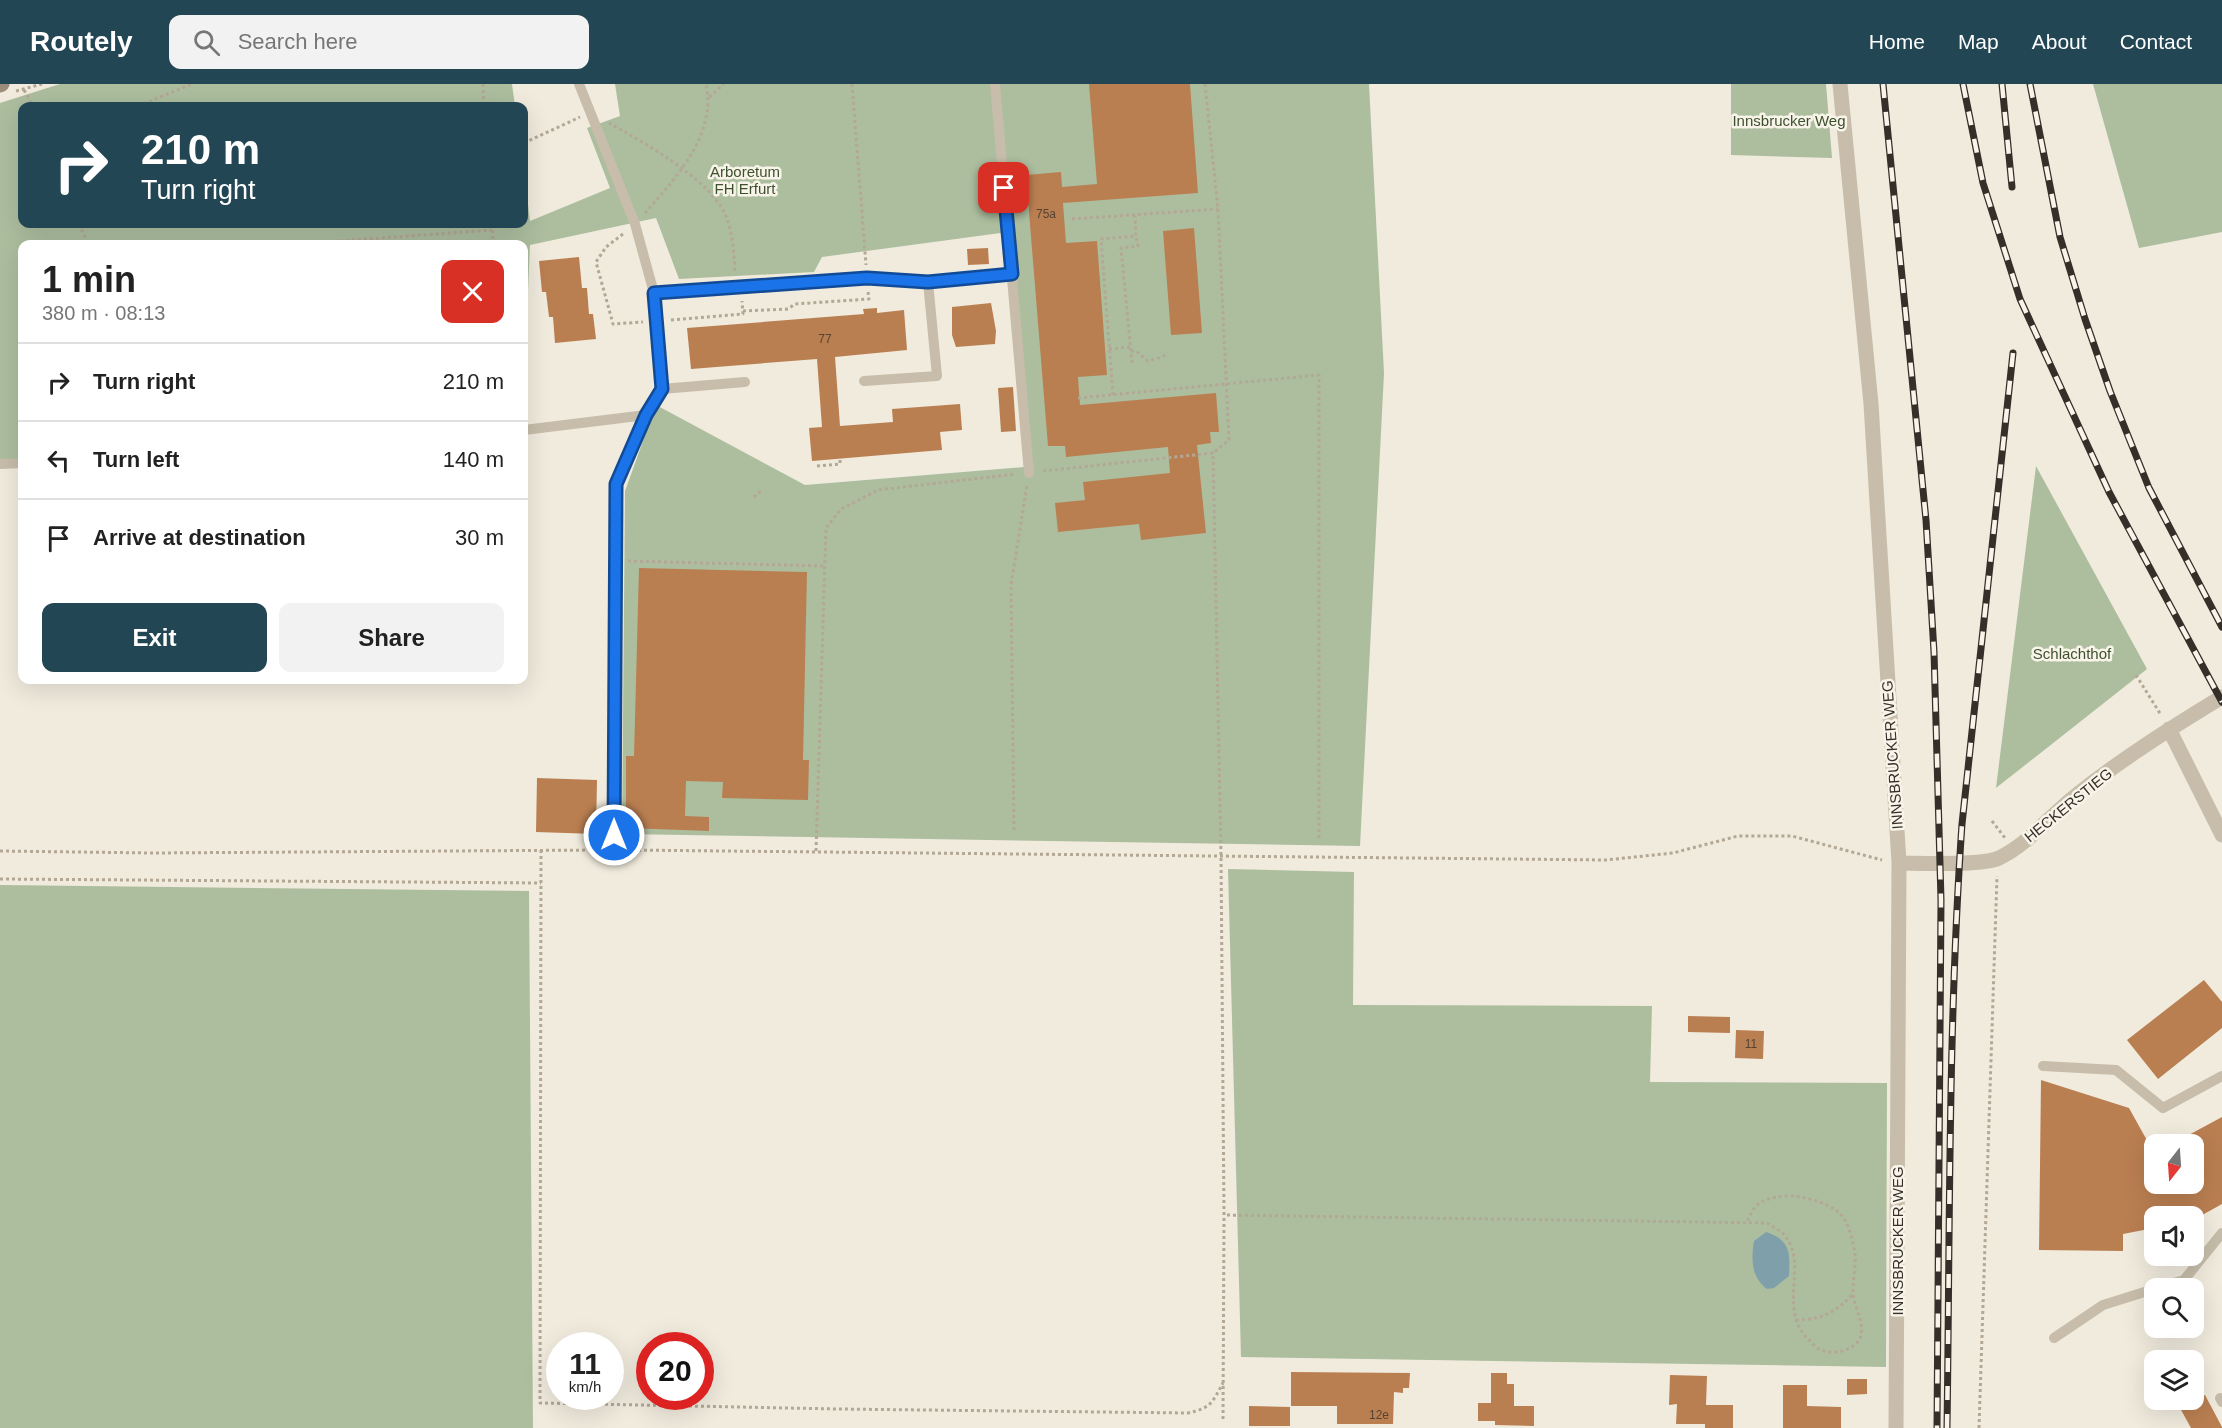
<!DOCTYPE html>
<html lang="en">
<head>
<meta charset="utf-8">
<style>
	:root { --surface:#fff; --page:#f2f2f2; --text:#222; --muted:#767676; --line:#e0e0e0; --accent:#224653 }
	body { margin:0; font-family:Arial,sans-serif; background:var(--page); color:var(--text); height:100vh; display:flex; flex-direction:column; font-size:22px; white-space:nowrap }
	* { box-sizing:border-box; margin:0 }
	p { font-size:20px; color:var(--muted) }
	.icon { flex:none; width:33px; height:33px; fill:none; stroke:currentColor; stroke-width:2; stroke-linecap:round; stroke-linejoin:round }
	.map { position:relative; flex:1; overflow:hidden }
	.side { position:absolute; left:18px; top:156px; width:510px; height:444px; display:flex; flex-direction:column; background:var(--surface); border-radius:12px; box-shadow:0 6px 24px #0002 }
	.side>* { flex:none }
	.guide { position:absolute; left:18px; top:18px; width:510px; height:126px; border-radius:12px; box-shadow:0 6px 24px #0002; background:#224653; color:#fff; overflow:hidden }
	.needle { width:39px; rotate:197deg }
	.tools { position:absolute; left:2144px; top:1050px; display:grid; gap:12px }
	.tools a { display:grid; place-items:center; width:60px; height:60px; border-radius:12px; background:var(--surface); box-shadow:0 6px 24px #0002; font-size:30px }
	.speed { position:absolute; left:546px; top:1248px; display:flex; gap:12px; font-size:30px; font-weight:700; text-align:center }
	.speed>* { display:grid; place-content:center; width:78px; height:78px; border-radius:50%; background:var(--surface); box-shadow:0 6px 24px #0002; line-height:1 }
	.speed small { font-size:15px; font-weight:400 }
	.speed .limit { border:9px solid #d22; background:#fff; color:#111 }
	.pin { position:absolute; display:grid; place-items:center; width:51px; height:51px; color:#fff; margin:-26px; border-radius:12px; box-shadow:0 3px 9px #0006 }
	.me { position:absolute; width:66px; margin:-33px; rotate:0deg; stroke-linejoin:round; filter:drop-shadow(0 0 4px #0008) }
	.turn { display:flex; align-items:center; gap:21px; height:126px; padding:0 24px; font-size:27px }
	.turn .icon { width:78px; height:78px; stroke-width:2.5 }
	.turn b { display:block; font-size:42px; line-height:51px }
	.round { display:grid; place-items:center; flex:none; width:63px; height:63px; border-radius:12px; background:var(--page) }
	.summary { display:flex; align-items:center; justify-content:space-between; height:102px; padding:0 24px }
	h1 { font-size:36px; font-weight:600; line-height:45px }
	.primary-button { display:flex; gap:12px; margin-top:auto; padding:12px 24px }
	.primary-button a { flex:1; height:69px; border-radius:12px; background:var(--accent); color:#fff; font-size:24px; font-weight:600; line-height:69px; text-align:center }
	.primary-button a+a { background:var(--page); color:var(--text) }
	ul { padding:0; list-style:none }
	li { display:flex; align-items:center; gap:18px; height:78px; padding:0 24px; border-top:2px solid var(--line) }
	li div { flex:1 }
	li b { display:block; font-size:22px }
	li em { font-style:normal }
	header { display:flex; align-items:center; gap:36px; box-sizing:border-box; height:84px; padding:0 30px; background:var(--accent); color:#fff }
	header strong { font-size:28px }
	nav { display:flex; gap:33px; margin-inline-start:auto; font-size:21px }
	.search { width:420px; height:54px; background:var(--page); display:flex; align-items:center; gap:15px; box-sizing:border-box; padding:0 21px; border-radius:12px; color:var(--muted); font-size:22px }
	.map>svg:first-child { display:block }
</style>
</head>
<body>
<header>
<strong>Routely</strong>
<div class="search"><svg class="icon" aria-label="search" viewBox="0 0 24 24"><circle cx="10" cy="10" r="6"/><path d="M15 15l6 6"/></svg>Search here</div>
<nav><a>Home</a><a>Map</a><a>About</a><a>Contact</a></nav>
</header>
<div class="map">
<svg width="2222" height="1344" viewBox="0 0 2222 1344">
	<rect width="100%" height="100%" fill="#f0ebdd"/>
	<!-- green -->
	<path fill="#adbe9f" d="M60,0H512L515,22H22V140H524V87L530,137L610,104L587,44L620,32L615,0H1369L1384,289L1360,762L622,750L625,407L656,321L805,401L1025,383L1008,148L822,173L814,188L679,195L656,134L530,161L524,297V160H22V376L0,378V19Z
		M1731,0H1826L1832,74L1731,71Z
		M2093,0H2222V148L2139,164Z
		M2036,382L2147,585L1996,704Z
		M1228,785L1354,788L1353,921L1652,922L1650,998L1887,999L1886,1283L1241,1273Z
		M0,801L529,807L533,1344H0Z"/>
	<!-- water -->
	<path fill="#7fa0aa" d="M1766,1148C1791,1156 1790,1169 1789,1192L1774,1204L1767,1205C1751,1193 1751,1175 1754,1157Z"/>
	<!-- building -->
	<path fill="#ba7f51" d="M1089,0H1190L1198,109L1063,119L1066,159L1097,157L1107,291L1078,293L1080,321L1216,309L1219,348H1210L1211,359L1197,361L1206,449L1141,456L1139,440L1058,448L1055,419L1085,416L1083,398L1170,389L1168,363L1066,373L1065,362H1048L1026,91L1061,88L1062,103L1097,100Z
		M1194,144L1202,249L1171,251L1163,147Z
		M988,164L989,180L968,181L967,165Z
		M579,173L582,204H587L589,230H593L596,255L555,259L553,233H549L546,208H542L539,177Z
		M991,219L996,247L995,260L956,263L952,251V223Z
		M877,224V229L904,226L907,266L835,273L840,342L893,338L892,325L960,320L962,346L940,348L942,366L812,377L809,344L822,343L817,275L691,285L687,244L864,230L863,225Z
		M1013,303L1016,347L1001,348L998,304Z
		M639,484L807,488L803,676H809L808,716L722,714L723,698L686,697L685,732L709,733V747L626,744V672H634Z
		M537,694L597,696L596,750L536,748Z
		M2204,896L2222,918V944L2158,995L2127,956Z
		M1688,932L1730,933V949L1688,948Z
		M1736,946L1764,947L1763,975L1735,974Z
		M2041,996L2129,1024L2154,1069V1100H2193V1060H2172L2222,1033V1120L2195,1135L2194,1132H2154V1144L2123,1150V1167L2039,1166Z
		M1291,1288L1410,1289L1409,1304H1403V1309L1394,1308L1393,1340H1337V1322H1291Z
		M1491,1289H1507V1300H1514V1322H1534V1342L1495,1341V1337H1478V1319H1491Z
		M1670,1291L1707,1292L1706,1321H1733V1344H1705V1340H1676L1677,1320L1669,1321Z
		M1847,1295H1867V1310L1847,1311Z
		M1783,1301H1807V1322L1841,1323V1344H1783Z
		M2205,1311L2222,1343V1344H2191L2180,1324Z
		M1249,1322L1290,1323V1342H1249Z"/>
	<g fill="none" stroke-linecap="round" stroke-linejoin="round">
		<!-- path -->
		<path stroke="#b3a795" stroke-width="3" stroke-dasharray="3 3" stroke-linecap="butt" d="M483,0L484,22
			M852,0L866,181
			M1205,0L1218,125L1229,356L1213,369
			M24,6L33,22
			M16,7L42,0
			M709,13L724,0
			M138,22L192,0
			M609,39C643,58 708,94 725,130C733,148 734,170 735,189
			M524,59L580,33
			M645,129C676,94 717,50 706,0
			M1072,135L1218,125
			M79,140L88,160
			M492,140L493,160
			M623,150L606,163L596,178L613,240L643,238
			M135,160H170
			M298,160L492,146
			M743,227L788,225L795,220L869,215L868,208
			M671,236L743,230L742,217
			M1109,265L1130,263
			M1131,267H1136L1148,277L1162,273L1168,269
			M1132,279L1121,164L1138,162L1136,153
			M1113,311L1101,155L1136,152L1135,131
			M1078,314L1319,291V756
			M817,382L840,380V374
			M1043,387L1213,369L1221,771L1224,1131L1767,1139C1773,1143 1782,1147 1786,1153C1808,1182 1777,1226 1809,1256C1812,1258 1815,1263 1819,1265C1827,1269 1837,1269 1845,1266C1877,1254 1853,1228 1853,1207C1853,1195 1856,1183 1855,1171C1854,1161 1850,1145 1845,1136C1836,1119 1801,1111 1784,1112C1764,1114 1753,1119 1747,1139
			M754,413L762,406
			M628,477L824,482
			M2136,591L2161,631
			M1992,737L2005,754
			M1014,746L1011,501L1027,401
			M541,766L540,1319L837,1325L1188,1329C1211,1324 1212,1319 1223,1299
			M626,766L1606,776L1673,769L1738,752H1792L1882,776
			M0,767L153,769L601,766
			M816,767L826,444L841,425L878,406L1016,390
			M0,795L541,799
			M1796,1236C1821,1236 1836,1228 1853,1210
			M1223,1335L1224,1131
			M1979,1344L1997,792"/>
		<!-- service -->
		<path stroke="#c7bdaa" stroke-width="10" d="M579,0L635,140L654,209L662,305L646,331L616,401L614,766
			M995,0L1029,389
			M654,209L867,194L928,198
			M864,297L937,292L928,198L1012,190
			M662,305L745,298
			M524,346L646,331
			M0,380L22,379
			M2043,982L2116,986L2163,1024L2222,992
			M2156,1204L2184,1196L2222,1149
			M2054,1254L2103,1221L2154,1205
			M2220,1314L2222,1318"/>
		<!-- minor -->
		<path stroke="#c7bdaa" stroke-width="15" d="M1840,0L1871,320L1899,779L1896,1344
			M2169,645L2222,751
			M1899,779C1920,779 1983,782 1999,774C2028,760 2049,733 2074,713C2120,676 2171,644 2222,613"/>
		<!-- secondary -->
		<path stroke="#9a8d7c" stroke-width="15" d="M0,1L2,0"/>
		<defs>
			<path id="rail" d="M1883,0L1926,436L1934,568L1941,816L1937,1344
				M1963,0L1983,99L2020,215L2109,408L2222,618
				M2002,0L2012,103
				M2030,0L2060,153L2085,235L2110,307L2149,404L2222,543
				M1947,1344C1950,1143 1948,941 1962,740L2013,269"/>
		</defs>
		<!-- rail casing -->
		<use href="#rail" stroke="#352f29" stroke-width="7"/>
		<!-- rail -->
		<use href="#rail" stroke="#f8f4e9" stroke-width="4.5" stroke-dasharray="14" stroke-linecap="butt"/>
	</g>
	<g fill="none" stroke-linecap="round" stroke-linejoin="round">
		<defs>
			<path id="route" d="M614,751L616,400L646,331L662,305L654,209L867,194L928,198L1012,190L1004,104"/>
		</defs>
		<!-- route casing -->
		<use href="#route" stroke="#114b97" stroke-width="15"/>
		<!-- route -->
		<use href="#route" stroke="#1a73e8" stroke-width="10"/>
	</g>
	<g text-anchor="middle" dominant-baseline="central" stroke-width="5" stroke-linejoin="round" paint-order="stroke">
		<!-- number labels -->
		<g font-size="12" fill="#564333">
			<text x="1046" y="130">75a</text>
			<text x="825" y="255">77</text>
			<text x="1751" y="960">11</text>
			<text x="1379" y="1331">12e</text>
		</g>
		<!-- park labels -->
		<g font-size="15" fill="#3e512f" stroke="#f8f4e9">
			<text x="1789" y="36">Innsbrucker Weg</text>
			<text x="745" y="87">Arboretum<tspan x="745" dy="17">FH Erfurt</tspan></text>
			<text x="2072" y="569">Schlachthof</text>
		</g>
		<!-- street labels -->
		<g font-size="15" fill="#352f29" stroke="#f8f4e9">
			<text transform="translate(1892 671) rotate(-94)">INNSBRUCKER WEG</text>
			<text transform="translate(2068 721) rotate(-39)">HECKERSTIEG</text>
			<text transform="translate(1897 1157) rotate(-90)">INNSBRUCKER WEG</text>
		</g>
	</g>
</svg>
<div class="tools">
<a><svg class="needle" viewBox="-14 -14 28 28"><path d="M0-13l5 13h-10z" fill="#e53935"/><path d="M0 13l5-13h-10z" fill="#767676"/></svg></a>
<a><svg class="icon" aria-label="sound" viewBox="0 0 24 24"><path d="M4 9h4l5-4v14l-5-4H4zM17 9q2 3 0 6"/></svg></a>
<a><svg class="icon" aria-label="search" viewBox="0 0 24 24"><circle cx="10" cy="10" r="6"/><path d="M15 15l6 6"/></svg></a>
<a><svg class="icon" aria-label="layers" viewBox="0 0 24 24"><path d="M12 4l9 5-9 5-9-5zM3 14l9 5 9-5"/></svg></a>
</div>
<div class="speed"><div>11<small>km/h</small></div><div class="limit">20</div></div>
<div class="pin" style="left:1004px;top:104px;background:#d93025"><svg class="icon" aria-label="arrive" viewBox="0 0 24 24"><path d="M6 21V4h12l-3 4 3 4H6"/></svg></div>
<svg class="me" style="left:614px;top:751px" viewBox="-20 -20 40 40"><circle r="17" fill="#1a73e8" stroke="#fff" stroke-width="3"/><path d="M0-11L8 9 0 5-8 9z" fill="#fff"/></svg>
<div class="guide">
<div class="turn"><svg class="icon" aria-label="right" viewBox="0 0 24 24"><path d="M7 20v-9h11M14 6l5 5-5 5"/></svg><div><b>210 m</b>Turn right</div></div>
</div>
<section class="side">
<div class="summary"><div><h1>1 min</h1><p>380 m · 08:13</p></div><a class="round" style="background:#d93025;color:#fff"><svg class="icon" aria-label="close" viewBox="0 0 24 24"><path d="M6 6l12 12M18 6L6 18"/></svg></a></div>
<ul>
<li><svg class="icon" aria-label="right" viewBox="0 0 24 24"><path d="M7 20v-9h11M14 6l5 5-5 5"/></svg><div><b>Turn right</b></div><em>210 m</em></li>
<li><svg class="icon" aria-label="left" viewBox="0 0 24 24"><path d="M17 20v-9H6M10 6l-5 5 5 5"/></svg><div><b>Turn left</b></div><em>140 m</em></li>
<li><svg class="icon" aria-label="arrive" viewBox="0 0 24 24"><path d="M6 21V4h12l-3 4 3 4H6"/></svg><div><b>Arrive at destination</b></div><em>30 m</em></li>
</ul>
<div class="primary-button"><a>Exit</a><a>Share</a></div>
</section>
</div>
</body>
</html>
